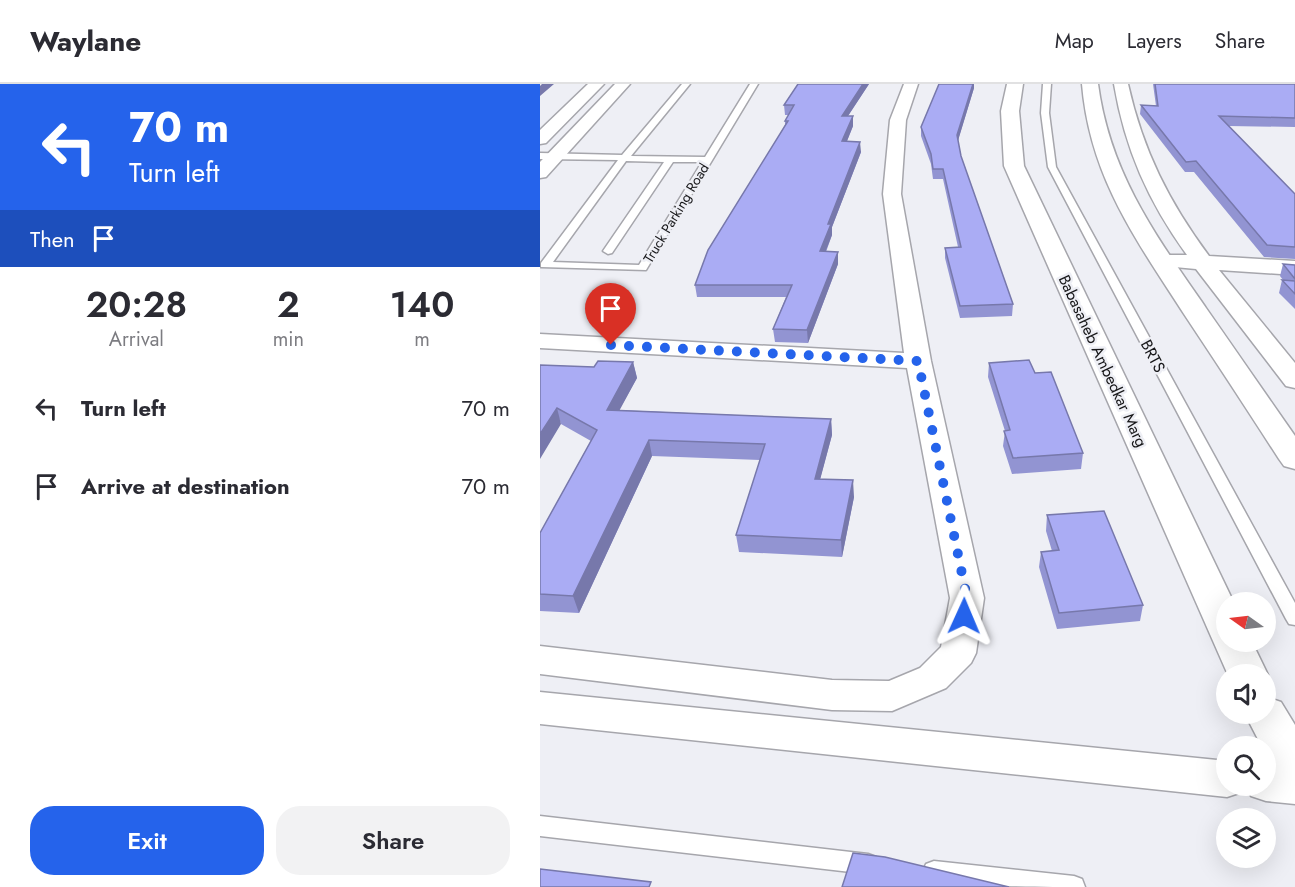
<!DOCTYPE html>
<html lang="en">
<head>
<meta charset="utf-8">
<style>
	:root { --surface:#fff; --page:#f2f2f3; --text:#2b2b33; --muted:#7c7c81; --line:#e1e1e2; --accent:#2563eb }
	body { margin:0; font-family:Jost,sans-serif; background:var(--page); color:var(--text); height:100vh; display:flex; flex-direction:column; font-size:22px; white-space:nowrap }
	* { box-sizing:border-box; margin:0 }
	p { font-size:20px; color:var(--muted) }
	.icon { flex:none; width:33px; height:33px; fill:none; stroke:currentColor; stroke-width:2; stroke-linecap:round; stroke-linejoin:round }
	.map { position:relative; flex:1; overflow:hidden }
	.drawer { display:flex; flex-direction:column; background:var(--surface); width:540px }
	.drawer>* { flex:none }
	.banner { background:#2563eb; color:#fff; overflow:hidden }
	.needle { width:39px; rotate:284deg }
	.buttons { position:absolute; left:676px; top:508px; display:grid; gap:12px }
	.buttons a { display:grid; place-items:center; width:60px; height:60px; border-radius:50%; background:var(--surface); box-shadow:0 6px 24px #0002; font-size:30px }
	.pin { position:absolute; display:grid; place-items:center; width:51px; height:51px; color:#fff; margin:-62px -26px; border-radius:50% 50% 50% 0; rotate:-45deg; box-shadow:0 0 6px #0007 }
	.pin .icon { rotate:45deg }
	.me { position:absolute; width:66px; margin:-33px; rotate:1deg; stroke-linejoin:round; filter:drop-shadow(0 0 4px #0008) }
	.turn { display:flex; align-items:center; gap:21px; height:126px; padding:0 30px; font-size:27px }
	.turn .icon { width:78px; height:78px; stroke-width:2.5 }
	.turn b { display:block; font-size:42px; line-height:51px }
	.then { display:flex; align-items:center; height:57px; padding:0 30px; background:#0003; gap:12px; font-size:22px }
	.eta { display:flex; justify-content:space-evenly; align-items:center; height:102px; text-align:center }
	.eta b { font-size:36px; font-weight:600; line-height:42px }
	.primary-button { display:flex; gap:12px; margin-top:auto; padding:12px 30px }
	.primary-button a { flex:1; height:69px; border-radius:24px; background:var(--accent); color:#fff; font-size:24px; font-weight:600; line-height:69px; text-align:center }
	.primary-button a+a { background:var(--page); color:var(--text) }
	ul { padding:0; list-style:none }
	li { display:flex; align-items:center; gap:18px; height:78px; padding:0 30px }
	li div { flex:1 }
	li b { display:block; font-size:22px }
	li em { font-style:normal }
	header { display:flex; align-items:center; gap:36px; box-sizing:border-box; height:84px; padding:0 30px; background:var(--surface); border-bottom:2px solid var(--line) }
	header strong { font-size:28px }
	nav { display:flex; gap:33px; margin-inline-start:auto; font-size:21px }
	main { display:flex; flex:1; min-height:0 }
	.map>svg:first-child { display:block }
</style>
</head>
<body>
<header>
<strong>Waylane</strong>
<nav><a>Map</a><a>Layers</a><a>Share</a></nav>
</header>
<main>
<section class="drawer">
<div class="banner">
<div class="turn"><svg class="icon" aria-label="left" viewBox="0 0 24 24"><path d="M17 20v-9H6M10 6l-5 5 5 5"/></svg><div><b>70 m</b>Turn left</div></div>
<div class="then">Then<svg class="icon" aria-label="arrive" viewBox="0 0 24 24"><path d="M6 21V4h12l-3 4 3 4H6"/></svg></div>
</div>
<div class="eta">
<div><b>20:28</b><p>Arrival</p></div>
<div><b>2</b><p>min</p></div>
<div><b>140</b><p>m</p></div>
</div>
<ul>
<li><svg class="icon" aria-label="left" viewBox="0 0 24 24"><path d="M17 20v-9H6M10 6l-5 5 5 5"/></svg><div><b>Turn left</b></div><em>70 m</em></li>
<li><svg class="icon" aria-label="arrive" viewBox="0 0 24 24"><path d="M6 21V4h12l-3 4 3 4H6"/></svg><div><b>Arrive at destination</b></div><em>70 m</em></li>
</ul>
<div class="primary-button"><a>Exit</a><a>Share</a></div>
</section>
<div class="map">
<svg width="755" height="803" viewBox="0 0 755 803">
	<rect width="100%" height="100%" fill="#eeeff5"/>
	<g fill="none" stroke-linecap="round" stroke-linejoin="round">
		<defs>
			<path id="lane" d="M142,0H150L91,72L165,73L210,0H218L106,186L1,183V179L78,76L0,75V69L82,71ZM86,77L124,78L63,167L68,170L72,169L133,78H162L99,181L13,178Z
				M503,0H511L509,29L516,83L755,519V541L749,540L746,535L508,83L501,29Z
				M0,732L328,770L336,773L339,780L336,787L328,790L0,752Z
				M394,777L534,792L542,795L545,803C502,803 424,803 386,794L383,787L386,780Z"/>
			<path id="street" d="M48,0H64L6,59L0,60V46Z
				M75,0H90L6,93L0,94V78Z
				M364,0H378L366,36L361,110L391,277L444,514L436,569L431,579L406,604L352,627L292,626L0,590V562L292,596L349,597L380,584L401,563L410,514L367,284L0,264V250L364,269L343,110L350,36Z
				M574,0H588C603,67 629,118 669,172L755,177V191L679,186L755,279V304L746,302L656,185L613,181L610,176L613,171H647C608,117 585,65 574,0Z
				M0,608L687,677V702H704L702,708L687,713L0,640Z
				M726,681L755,684V720L726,717L711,712L707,702H726Z"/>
			<path id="primary" d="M467,0H483L479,27L484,82L694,519H687V558H712L728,591L726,596V591H688L464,82L461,27Z
				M542,0H558C570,90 616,152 666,224C696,267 725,309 755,352V385L744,382L739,375C708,327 676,278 644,230C595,154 550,93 542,0Z
				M726,613L741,618L755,641V700L739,694L726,670V663H722L705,630H726Z"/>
		</defs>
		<!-- lane casing -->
		<use href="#lane" stroke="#a6a6ac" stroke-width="3"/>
		<!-- street casing -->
		<use href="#street" stroke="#a6a6ac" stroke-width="3"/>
		<!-- primary casing -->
		<use href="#primary" stroke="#a6a6ac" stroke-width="3"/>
		<!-- lane -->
		<use href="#lane" fill="#fff" fill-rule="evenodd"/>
		<!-- street -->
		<use href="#street" fill="#fff" fill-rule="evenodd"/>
		<!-- primary -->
		<use href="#primary" fill="#fff" fill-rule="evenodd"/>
	</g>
	<!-- wall -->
	<path fill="#9294d2" d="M258,0H329L308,32H313V42L307,57L321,68L292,143V151L286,168H298V180L268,259L235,258L233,245L246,213H157L155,201L245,41V37L249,31H245L244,21Z
		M399,0H434V4L418,56L421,72L473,220L472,232L420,234L405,174V164L418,163L403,95H393L391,80L381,52V43Z
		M613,0H755V43L689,42L755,110V175L724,173L654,88H645L600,30L601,21L616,22Z
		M743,180L755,181V225L739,209L742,196H743L740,192Z
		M93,278L97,294L79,326L291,335L292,351L280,395L314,413L302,473L199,468L196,451L220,376L112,372L39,529L0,527V449L51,357L21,340L0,281L54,283Z
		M449,279L495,289L543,369L541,385L472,390L463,362L465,347L448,293Z
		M507,431L603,521L600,537L517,545L499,483L501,468L512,467L506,447Z"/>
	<!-- shaded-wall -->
	<path fill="#7778ab" d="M2,0H14L0,12V2Z
		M323,0H329L302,41V32Z
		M433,0H434V4L417,60V51Z
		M313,32V42L303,67L302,57Z
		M320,58L321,68L292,143V151L281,179L280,167L288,140Z
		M298,168V180L268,259L267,246Z
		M93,278L97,294L71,342L67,326Z
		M17,324L21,340L0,375V350Z
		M291,335L292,351L276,411L275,395Z
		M109,356L112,372L39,529L33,512Z
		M313,396L314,413L302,473L301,456Z"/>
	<!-- building -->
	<path fill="#aaacf4" stroke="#7778ab" stroke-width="1.5" d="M258,0H323L302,32H313L302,57L320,58L288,140H291L280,167L298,168L267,246L233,245L252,201H155L168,166L248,37H245L254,21H244Z
		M399,0H433L417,51L421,72L473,220L420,222L405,164L421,163L403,85H393L391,70L381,43Z
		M615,0H755V34L679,32L755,110V163L727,161L656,77L646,78L601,21L618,22Z
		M743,180L755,181V195Z
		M742,196L755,197V210Z
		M489,276L495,289L511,288L543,369L473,374L464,347L470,346L449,279Z
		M58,277L93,278L67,326L291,335L275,395L313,396L301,456L196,451L225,360L109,356L33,512L0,510V449L57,346L17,324L0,350V281L54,283Z
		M564,427L603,521L519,529L501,468L519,466L507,431Z
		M313,769L345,773L469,803H302Z
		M0,785L111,798L109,803H0Z"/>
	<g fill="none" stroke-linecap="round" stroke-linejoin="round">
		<!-- route -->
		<path stroke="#2563eb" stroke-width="10" stroke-dasharray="0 18" d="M71,261L378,277L427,514L424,532"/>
	</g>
	<g text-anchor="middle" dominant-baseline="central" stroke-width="5" stroke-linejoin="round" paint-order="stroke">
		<!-- far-street labels -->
		<g font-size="14" fill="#171719" stroke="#eeeff5">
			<text transform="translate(136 129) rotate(-59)">Truck Parking Road</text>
		</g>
		<!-- street labels -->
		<g font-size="16" fill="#171719" stroke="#eeeff5">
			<text transform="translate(613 272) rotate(62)">BRTS</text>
			<text transform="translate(563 277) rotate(65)">Babasaheb Ambedkar Marg</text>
		</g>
	</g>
</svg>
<div class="buttons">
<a><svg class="needle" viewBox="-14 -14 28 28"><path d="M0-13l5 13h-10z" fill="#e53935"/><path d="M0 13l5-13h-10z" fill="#7c7c81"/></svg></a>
<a><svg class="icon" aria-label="sound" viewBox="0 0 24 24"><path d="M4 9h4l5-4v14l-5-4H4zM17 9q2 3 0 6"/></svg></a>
<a><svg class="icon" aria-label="search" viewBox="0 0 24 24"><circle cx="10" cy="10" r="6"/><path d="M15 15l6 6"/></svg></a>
<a><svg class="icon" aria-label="layers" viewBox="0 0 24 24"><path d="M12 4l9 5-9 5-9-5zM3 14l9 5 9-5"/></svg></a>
</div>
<div class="pin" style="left:71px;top:261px;background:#d93025"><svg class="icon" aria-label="arrive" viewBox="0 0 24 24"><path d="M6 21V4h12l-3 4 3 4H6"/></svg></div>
<svg class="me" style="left:424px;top:532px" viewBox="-20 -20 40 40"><path d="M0-17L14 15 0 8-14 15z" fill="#2563eb" stroke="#fff" stroke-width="4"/></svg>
</div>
</main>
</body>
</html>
